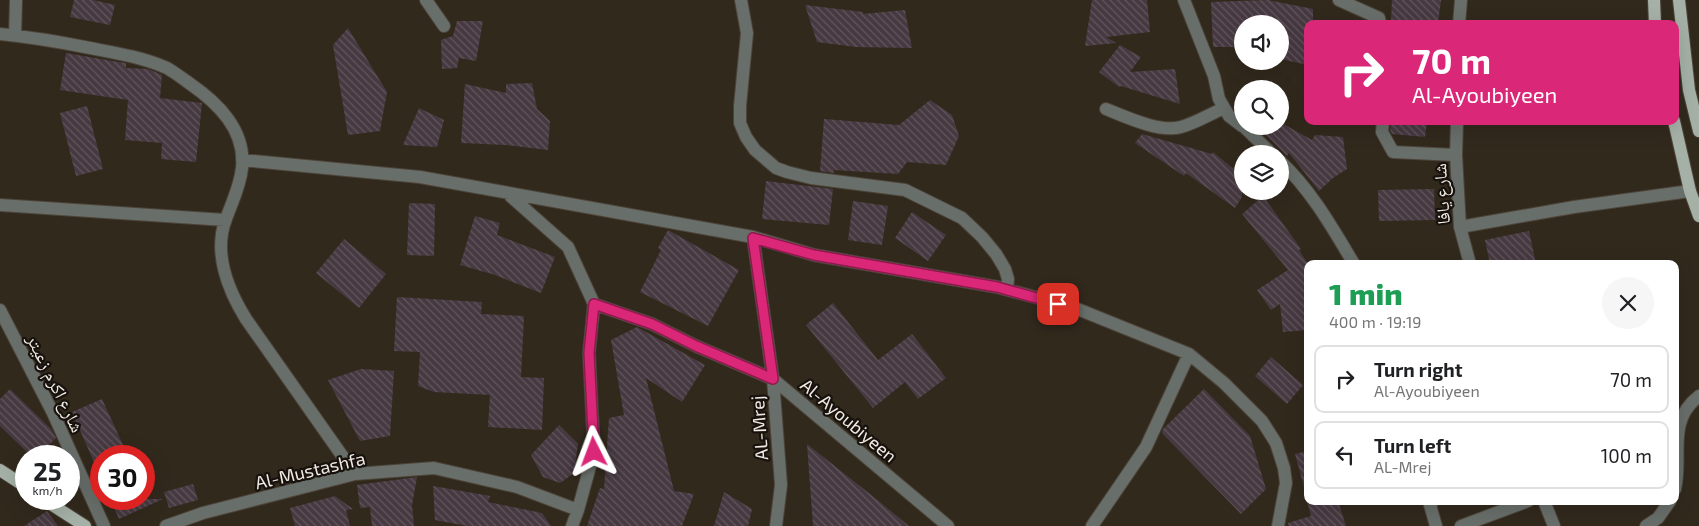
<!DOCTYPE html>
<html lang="en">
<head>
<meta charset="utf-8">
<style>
	:root { --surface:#fff; --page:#f6f6f6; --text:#202124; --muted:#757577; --line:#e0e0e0 }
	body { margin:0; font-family:"Exo 2","Noto Naskh Arabic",sans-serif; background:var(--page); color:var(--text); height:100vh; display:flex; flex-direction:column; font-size:19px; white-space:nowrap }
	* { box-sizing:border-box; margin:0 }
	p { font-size:16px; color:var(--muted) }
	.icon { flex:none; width:28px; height:28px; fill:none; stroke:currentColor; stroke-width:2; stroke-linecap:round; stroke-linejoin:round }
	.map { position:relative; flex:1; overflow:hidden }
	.drawer { position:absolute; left:1304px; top:260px; width:375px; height:245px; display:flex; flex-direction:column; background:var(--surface); border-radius:10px; box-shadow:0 5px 20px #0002 }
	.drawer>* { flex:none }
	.guide { position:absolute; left:1304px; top:20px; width:375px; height:105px; border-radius:10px; box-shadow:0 5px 20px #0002; background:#db2777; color:#fff; overflow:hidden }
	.buttons { position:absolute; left:1234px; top:15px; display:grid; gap:10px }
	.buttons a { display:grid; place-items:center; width:55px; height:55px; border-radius:50%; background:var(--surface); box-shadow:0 5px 20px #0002; font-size:25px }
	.speed { position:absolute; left:15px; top:445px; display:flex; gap:10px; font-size:25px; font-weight:700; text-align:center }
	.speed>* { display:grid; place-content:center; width:65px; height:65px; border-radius:50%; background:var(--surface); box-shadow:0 5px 20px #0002; line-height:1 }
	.speed small { font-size:12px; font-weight:400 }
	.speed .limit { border:8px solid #d22; background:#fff; color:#111 }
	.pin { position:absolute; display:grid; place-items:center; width:42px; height:42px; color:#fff; margin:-21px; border-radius:10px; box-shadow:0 2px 8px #0006 }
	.me { position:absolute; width:55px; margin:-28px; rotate:357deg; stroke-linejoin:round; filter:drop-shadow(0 0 4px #0008) }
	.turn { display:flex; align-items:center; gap:18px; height:105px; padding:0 25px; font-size:22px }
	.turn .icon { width:65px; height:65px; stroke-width:2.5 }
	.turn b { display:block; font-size:35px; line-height:42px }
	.round { display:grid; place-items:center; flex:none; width:52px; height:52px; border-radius:26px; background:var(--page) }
	.headline { display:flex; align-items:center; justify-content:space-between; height:85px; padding:0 25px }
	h1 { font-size:30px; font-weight:800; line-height:38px; color:#1e9e55 }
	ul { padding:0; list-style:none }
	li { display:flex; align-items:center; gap:15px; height:68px; margin:0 10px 8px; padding:0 15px; border:2px solid var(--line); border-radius:10px }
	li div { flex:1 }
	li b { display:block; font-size:19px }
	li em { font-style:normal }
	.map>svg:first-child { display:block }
</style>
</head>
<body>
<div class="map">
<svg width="1699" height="526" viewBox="0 0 1699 526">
	<defs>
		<pattern id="building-back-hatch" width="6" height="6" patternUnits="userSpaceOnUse" patternTransform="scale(1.25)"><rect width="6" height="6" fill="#473941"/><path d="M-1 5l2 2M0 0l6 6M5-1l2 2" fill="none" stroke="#62565c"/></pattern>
	</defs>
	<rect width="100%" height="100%" fill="#32291d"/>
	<!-- building -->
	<path fill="url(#building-back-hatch)" d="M74,0H93L115,5L110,25L70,17Z
		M1092,0H1147L1150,32L1106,37L1116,43L1085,46Z
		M1268,0L1313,9V24H1308V65L1280,59V24H1242V47H1213L1211,2Z
		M1392,0H1441L1438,24H1391Z
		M805,5L863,12V14L905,10L912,48L856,47L817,42Z
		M457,21H483L476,61L459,58L457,68L442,69L441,40L453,36Z
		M348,28L387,92L380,131L348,135L333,45Z
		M1120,45L1141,57L1130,72L1175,69L1180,104L1121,86L1119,87L1099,72Z
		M66,53L118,62L126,63V68L148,69L162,75L160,98L202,103L196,162L161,159L162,143L125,140L128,100L60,90Z
		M532,83L537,109L550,121L548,150L505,145L461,143L465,84L506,93V84Z
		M930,100L952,115L959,136L946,165L907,162L898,174L834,170V173L820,171L824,119L899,125Z
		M87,106L103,169L76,176L60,113Z
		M419,108L444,120L437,147L403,145Z
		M1391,121H1427L1425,137L1392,134L1390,130Z
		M1280,122L1312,140L1315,135L1343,137L1347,169L1333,178L1319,191L1289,153L1287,156L1257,126H1280Z
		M1142,134L1212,154L1213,152L1242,176V197L1235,208L1186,173L1184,176L1135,143Z
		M766,181L833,189L829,225L762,219Z
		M1434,189L1435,220L1379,221L1378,190Z
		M1263,196L1301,249L1299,250L1308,264V330L1283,332L1280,304L1271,310L1257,290L1288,270L1242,214Z
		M853,201L888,206L882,245L848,240Z
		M409,203L435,204L434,256L407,255Z
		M912,212L946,235L928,261L895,238Z
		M475,216L500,223L497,235L555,257L541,293L492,274L460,265Z
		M668,230L739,270L708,326L640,292L661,250L658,248Z
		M1529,231L1536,264H1490L1485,240Z
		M344,239L386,274L359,308L316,273Z
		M397,297L482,302L481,314L524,316L521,377L544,378L542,430L488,427L490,395L434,392L418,386L420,352L394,351Z
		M833,303L878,360L912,334L946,378L918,399L905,382L873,408L806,325Z
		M637,327L705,365L682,402L646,378L674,491L694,494L682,526H587L600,488L604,489L609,418L624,415L611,340Z
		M1271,357L1303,385L1287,404L1255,376Z
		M361,369L394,371L390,436L360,441L328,380Z
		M10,389L51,429L56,438L38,456H31L0,426V399Z
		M1204,389L1250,436L1266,489L1241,514L1162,433L1163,429Z
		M102,399L128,456H101V478L72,412Z
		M559,425L578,444L574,473L560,483L543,477L531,455Z
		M807,444L875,498L909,526H813Z
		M1308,451V486L1304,487L1295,454Z
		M417,477L412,505L414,526H372L370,507L360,508L357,485Z
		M193,484L198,500L169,508L164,492Z
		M433,486L490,496L488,502L542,513L551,526H467L435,520Z
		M724,492L752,509L748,526H714Z
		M335,496L353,509L346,510L350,526H295L290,508Z
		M110,499H163L119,519Z
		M1307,501H1338L1346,526H1289L1288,523L1311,516Z
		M47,511L58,526H24Z"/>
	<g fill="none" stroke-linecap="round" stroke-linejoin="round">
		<defs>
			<path id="minor" d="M426,0L444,26
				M741,0L747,33L740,106V123L746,137L755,150L776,168L787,172L811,178L905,190L962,218L982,237L996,254L1005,269L1008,279L1007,289
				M1184,0L1214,76L1219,99L1229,116L1242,126
				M1339,0L1379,18L1380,24
				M1459,24L1461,0
				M0,34C30,37 60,42 90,48C116,53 142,57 167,68C174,72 182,78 189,83C218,103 246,130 242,168C240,187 232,202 226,219C213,252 228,290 246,319L355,474
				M15,36L16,0
				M1106,109C1126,117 1160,133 1181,127C1196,123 1210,114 1224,108
				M1383,121L1382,132L1393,152L1456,155
				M1457,121L1456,155L1460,227L1470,264
				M1243,126L1272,154
				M242,160L420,177L753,237L814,255L997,287L1075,308L1189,354L1224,383L1262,421L1276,443L1284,468L1286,483L1278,526
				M1280,161C1311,190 1332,227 1354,264
				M507,193L568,247L594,304
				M0,205L225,220
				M1460,227L1574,207L1690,191
				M753,237L773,379L781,485L776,526
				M594,304L652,324L696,346L773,379L948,526
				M0,310L53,413L104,526
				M1675,489C1683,456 1666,421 1699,396
				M1433,501L1430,505L1436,526
				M1544,501L1554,526
				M166,526L203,513L355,474L434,468L517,487L578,510
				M572,526L578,510L594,452L589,353L594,304
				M1092,526L1146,447L1189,354
				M1461,526L1528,501
				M1646,526L1658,518L1670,501"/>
			<path id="major" d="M1654,0L1655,24
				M1679,0L1689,90L1699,131
				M1674,121L1690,191L1699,216
				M0,470L26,487
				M43,499L85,526"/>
		</defs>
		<!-- minor casing -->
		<use href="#minor" stroke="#4d4439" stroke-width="14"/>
		<!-- major casing -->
		<use href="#major" stroke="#4d4439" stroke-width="14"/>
		<!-- minor -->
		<use href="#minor" stroke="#686e69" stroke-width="12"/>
		<!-- major -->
		<use href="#major" stroke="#a5b1a7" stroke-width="12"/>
	</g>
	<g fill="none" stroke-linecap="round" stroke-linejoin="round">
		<defs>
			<path id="route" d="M594,452L589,353L594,304L652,324L696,346L773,379L753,238L814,255L997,287L1058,304"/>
		</defs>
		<!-- route casing -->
		<use href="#route" stroke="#8e194d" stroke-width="12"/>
		<!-- route -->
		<use href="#route" stroke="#db2777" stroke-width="9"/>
	</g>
	<g text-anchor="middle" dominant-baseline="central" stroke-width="4.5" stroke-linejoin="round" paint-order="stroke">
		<!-- street labels -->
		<g font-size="18" fill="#f1eae3" stroke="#17120d">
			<text transform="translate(1441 194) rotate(-94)">شارع يافا</text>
			<text transform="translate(56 383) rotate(64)">شارع اكرم زعيتر</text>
			<text transform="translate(849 420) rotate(40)">Al-Ayoubiyeen</text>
			<text transform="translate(759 428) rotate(-94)">AL-Mrej</text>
			<text transform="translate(310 470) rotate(-13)">Al-Mustashfa</text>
		</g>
	</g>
</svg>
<div class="buttons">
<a><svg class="icon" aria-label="sound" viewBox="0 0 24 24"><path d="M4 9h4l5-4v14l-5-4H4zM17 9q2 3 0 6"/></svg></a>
<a><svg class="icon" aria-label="search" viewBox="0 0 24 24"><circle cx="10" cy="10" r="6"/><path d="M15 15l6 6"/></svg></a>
<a><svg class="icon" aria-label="layers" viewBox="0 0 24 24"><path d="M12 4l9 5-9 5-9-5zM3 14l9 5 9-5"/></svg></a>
</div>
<div class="speed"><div>25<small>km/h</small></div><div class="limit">30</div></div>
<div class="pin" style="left:1058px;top:304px;background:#d93025"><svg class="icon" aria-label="arrive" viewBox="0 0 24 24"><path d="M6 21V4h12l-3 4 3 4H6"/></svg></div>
<svg class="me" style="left:594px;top:452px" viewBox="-20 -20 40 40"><path d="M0-17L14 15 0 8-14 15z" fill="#db2777" stroke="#fff" stroke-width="4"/></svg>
<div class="guide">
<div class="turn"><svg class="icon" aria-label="right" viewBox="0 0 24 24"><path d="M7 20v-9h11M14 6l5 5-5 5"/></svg><div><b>70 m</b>Al-Ayoubiyeen</div></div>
</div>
<section class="drawer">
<div class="headline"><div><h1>1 min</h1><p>400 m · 19:19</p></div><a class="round"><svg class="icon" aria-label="close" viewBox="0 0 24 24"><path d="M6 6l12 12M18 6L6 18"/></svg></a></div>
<ul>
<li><svg class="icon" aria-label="right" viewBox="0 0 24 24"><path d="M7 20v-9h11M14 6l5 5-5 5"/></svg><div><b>Turn right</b><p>Al-Ayoubiyeen</p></div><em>70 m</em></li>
<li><svg class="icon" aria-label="left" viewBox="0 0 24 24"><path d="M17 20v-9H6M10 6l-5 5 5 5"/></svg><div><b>Turn left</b><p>AL-Mrej</p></div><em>100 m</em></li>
</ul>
</section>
</div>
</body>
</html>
